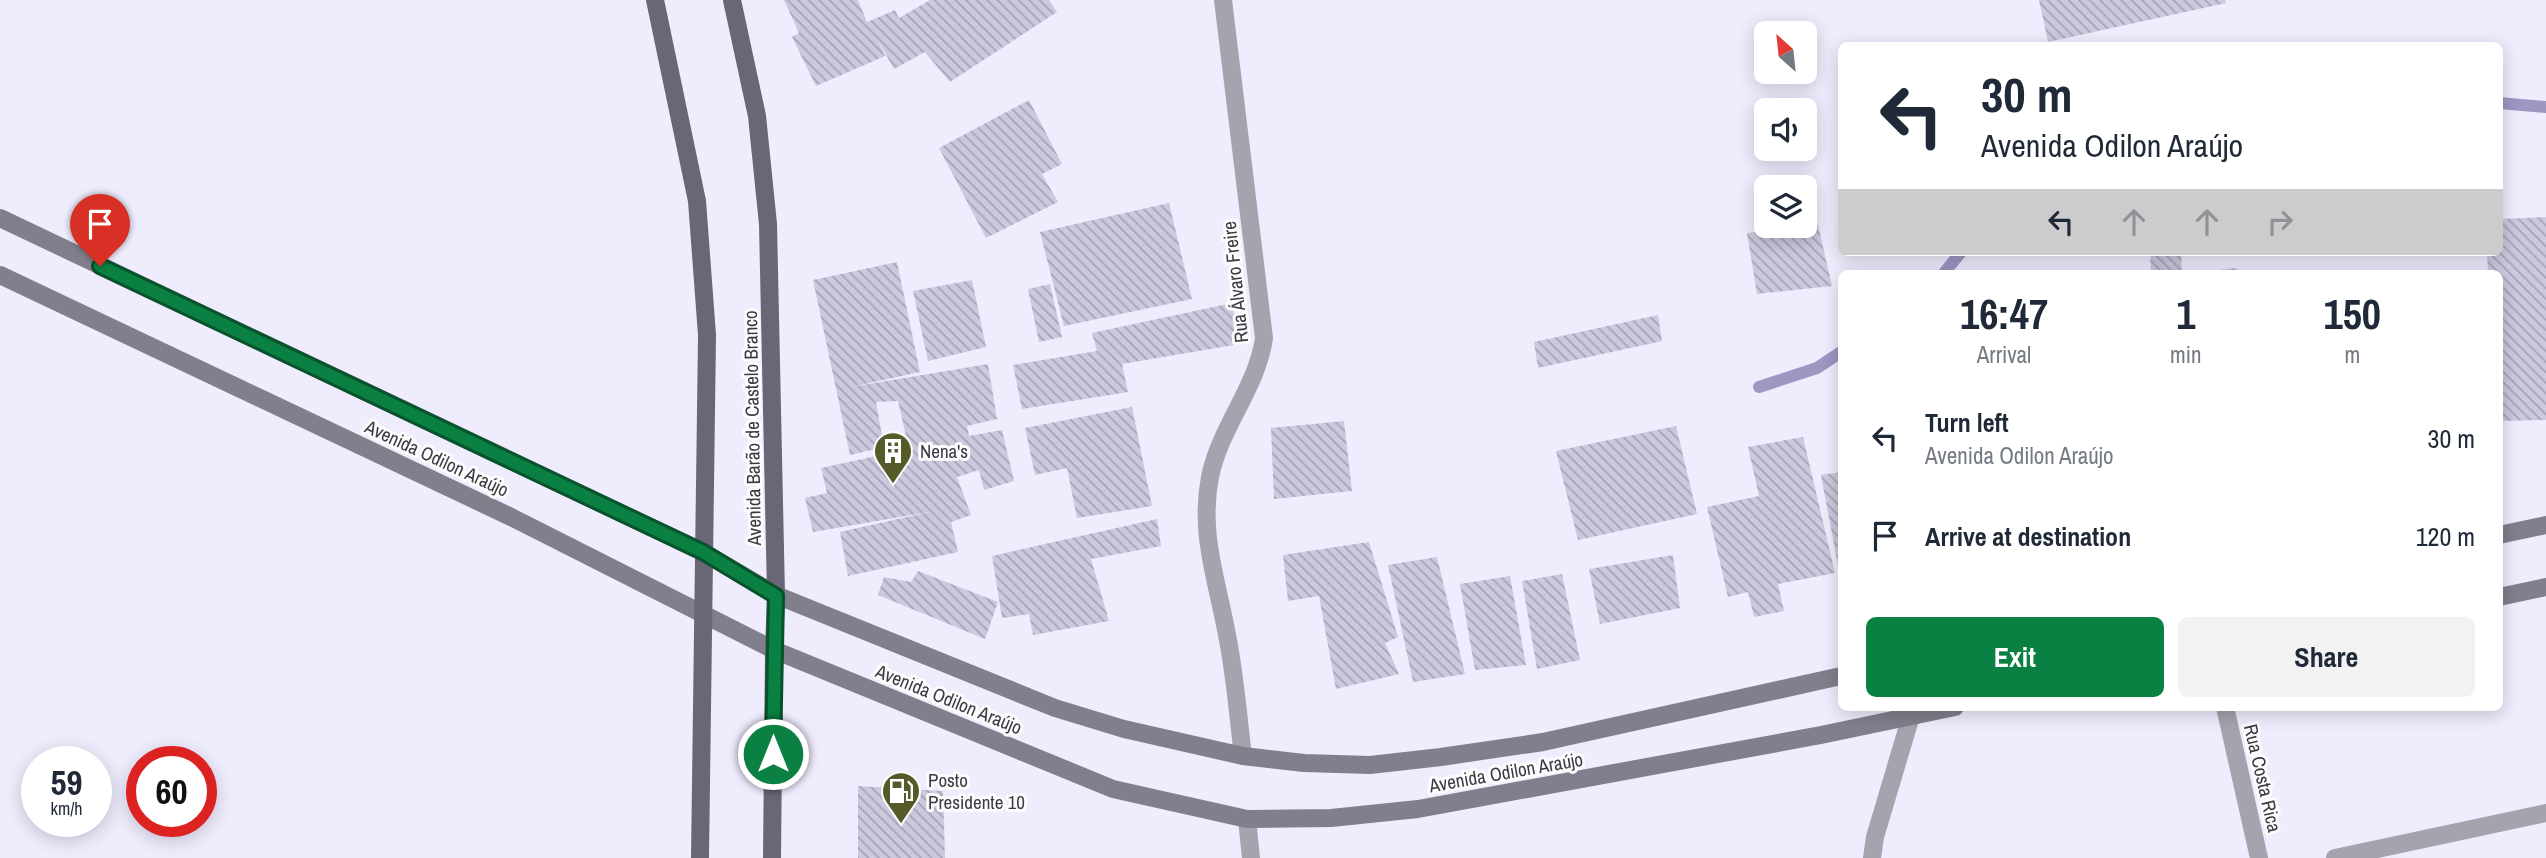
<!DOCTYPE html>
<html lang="en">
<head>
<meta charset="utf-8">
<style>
	:root { --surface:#fff; --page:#f2f2f3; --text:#1f2937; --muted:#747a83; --accent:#0b8043 }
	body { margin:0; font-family:"Archivo Narrow",sans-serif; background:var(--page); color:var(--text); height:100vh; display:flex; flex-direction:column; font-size:26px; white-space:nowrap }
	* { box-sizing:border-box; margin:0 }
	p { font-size:23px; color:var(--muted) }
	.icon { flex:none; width:38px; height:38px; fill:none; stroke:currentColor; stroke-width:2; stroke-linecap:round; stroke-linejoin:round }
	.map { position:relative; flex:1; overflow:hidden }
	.sheet { position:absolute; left:1838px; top:270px; width:665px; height:441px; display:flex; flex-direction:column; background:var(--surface); border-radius:10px; box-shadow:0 4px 18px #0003 }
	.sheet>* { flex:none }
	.guide { position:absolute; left:1838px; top:42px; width:665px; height:214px; border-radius:10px; box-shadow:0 4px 18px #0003; background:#fff; color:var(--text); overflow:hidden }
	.needle { width:46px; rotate:333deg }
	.buttons { position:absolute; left:1754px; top:21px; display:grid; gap:14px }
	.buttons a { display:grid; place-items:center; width:63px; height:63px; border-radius:10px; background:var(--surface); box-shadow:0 4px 18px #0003; font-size:35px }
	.speed { position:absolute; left:21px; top:746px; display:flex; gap:14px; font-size:35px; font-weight:700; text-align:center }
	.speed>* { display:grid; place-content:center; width:91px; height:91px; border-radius:50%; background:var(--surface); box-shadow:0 4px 18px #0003; line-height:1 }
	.speed small { font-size:18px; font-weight:400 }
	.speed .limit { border:10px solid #d22; background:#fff; color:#111 }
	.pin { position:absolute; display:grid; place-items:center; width:60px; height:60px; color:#fff; margin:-72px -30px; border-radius:50% 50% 50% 0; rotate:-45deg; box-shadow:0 0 7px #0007 }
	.pin .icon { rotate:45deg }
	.me { position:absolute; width:77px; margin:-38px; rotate:0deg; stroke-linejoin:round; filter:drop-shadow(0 0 5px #0008) }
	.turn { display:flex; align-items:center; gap:24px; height:147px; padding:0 28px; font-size:32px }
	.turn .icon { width:91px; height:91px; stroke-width:2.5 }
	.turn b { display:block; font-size:49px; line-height:60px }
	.lanes { display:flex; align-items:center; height:66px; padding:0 28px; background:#0003; justify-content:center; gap:35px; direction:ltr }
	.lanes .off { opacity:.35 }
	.eta { display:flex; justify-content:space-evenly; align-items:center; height:119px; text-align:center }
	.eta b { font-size:42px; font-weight:700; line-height:49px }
	.primary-button { display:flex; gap:14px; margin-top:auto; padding:14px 28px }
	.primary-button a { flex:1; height:80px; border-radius:10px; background:var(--accent); color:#fff; font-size:28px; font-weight:700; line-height:80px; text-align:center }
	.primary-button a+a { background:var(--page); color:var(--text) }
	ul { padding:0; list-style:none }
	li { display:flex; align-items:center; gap:21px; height:98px; padding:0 28px }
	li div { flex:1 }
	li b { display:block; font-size:26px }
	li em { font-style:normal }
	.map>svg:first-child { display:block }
</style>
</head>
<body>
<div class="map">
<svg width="2546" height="858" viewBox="0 0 2546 858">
	<defs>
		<pattern id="building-back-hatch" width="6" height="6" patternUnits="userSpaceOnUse" patternTransform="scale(1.75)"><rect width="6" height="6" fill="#ccc8de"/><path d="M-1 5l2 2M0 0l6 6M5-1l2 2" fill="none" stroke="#a7a3b6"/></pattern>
	</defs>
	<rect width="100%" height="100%" fill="#efecfe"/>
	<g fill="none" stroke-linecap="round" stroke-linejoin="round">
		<!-- stream -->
		<path stroke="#9f96c2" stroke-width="12" d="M2499,103L2546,107
			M1944,273L1961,252
			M1759,387L1817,368L1841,352"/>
	</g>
	<!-- building -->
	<path fill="url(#building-back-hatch)" d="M784,0H858L867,22L895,10L899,18L930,0H1049L1057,12L950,82L925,52L894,69L877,39L885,56L816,86L792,37L799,33Z
		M2039,0H2225L2226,3L2048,42Z
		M1029,100L1062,164L1042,174L1058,202L986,238L939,148Z
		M1169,203L1192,299L1064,326L1040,232Z
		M2546,217V420L2499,421V273H2488L2487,252H2499V219Z
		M1818,225L1832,286L1757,294L1747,233Z
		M2150,252H2181L2182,273H2151Z
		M897,262L920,372L851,387L988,364L997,419L967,426L969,436L1002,430L1014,481L984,490L979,470L957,477L971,515L951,522L958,552L848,576L840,532L929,512L813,532L805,498L827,493L821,468L909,449L898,401L876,402L884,447L850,455L813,280Z
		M2237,268L2238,273H2210V271Z
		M972,280L986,347L928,361L913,291Z
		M1050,284L1062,337L1039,342L1028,289Z
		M1232,303L1240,344L1122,364L1128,392L1022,409L1013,365L1097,351L1092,333Z
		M1658,315L1662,341L1538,368L1534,342Z
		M1132,407L1152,506L1077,518L1067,468L1035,475L1025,428Z
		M1344,421L1352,491L1274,499L1271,428Z
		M1676,426L1697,514L1578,540L1556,451Z
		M1803,437L1835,573L1778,584L1784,611L1754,617L1748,592L1728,597L1707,507L1759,496L1748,447Z
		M1841,472V576H1840L1821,475Z
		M1157,519L1161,546L1091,559L1109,621L1033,635L1029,614L1002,618L992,556Z
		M1369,542L1398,637L1385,643L1399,674L1336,689L1319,596L1288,601L1283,555Z
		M1673,555L1680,608L1600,624L1589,569Z
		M1437,557L1465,674L1413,682L1388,565Z
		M918,571L998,602L985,639L878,595L884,577L911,582Z
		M1562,574L1580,660L1537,669L1522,581Z
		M1510,576L1526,665L1475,670L1460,584Z
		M858,786L943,791L945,858H858Z"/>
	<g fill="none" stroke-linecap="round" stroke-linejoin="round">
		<!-- service -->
		<path stroke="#a5a3ad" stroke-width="18" d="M1872,858L1875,837L1911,716
			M2335,858L2546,813"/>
		<!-- minor -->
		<path stroke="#a5a3ad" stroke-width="18" d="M1223,0L1264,338C1257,388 1220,427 1210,477C1199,533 1217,580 1227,635C1235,674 1238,716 1243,756
			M2225,707L2259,858
			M1247,819L1251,858"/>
		<!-- secondary -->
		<path stroke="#827f8d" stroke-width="18" d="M0,218L703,552L776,595L1055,708L1124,729L1243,756L1304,763L1370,765L1441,757L1543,742L1841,676
			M0,275L511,517L774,650L1113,789L1247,819L1331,818L1418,809L1821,735L1955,707
			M2499,535L2546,525
			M2499,597L2546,587"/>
		<!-- primary -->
		<path stroke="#696676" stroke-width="18" d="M655,0L697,201L707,335L700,858
			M732,0L757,116L768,224L776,595L774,650L772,858"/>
	</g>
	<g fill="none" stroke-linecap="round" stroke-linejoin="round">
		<defs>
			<path id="route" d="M100,266L703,552L776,596L773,754"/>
		</defs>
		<!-- route casing -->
		<use href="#route" stroke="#07532c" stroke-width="18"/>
		<!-- route -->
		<use href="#route" stroke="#0b8043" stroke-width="12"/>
	</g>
	<!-- icons -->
	<defs>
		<symbol id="building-pin" viewBox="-11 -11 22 30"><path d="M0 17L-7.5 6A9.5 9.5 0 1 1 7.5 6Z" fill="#565a28" stroke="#fcfcfc"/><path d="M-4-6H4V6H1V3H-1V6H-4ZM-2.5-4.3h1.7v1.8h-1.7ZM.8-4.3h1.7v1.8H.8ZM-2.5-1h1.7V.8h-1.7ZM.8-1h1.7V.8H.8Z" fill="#fff"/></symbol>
		<symbol id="fuel-pin" viewBox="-11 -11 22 30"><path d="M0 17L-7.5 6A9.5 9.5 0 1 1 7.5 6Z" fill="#565a28" stroke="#fcfcfc"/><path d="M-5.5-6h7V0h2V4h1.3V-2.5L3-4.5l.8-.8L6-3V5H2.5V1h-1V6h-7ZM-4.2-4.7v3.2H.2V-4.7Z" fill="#fff"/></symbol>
	</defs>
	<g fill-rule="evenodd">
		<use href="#building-pin" x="871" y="429" width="44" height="60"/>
		<use href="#fuel-pin" x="879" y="769" width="44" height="60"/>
	</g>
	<g text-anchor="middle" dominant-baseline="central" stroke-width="6" stroke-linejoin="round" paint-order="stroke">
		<!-- street labels -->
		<g font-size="19" fill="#3b3a43" stroke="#fcfcfc">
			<text transform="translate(1235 282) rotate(-96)">Rua Álvaro Freire</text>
			<text transform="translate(752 428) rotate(-91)">Avenida Barão de Castelo Branco</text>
			<text transform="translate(437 458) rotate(25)">Avenida Odilon Araújo</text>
			<text transform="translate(949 699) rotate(22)">Avenida Odilon Araújo</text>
			<text transform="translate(1506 772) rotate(-10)">Avenida Odilon Araújo</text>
			<text transform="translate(2263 778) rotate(77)">Rua Costa Rica</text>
		</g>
		<!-- poi labels -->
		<g font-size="19" fill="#3b3a43" stroke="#fcfcfc" text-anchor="start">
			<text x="920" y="451">Nena's</text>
			<text x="928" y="780">Posto<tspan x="928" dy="22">Presidente 10</tspan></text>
		</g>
	</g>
</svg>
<div class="buttons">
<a><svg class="needle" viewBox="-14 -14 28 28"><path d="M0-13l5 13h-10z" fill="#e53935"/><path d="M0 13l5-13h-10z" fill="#747a83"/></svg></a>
<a><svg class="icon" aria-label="sound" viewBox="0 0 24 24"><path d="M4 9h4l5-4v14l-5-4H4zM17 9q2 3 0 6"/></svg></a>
<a><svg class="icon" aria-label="layers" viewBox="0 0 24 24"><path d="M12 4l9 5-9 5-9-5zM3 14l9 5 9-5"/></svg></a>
</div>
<div class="speed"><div>59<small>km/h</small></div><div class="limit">60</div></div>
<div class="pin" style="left:100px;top:266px;background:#d93025"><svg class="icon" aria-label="arrive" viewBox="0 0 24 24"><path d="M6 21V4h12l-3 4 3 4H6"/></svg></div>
<svg class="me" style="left:773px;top:754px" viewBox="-20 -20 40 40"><circle r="17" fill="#0b8043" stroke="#fff" stroke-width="3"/><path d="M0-11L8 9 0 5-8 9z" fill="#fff"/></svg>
<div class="guide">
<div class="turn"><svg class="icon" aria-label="left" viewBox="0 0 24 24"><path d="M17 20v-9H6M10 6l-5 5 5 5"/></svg><div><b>30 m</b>Avenida Odilon Araújo</div></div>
<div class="lanes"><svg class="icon" aria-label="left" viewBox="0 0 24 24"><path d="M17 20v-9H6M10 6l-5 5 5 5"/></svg><svg class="icon off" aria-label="ahead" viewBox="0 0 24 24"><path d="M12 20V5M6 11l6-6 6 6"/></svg><svg class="icon off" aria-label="ahead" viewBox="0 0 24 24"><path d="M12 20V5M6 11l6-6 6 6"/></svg><svg class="icon off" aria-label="right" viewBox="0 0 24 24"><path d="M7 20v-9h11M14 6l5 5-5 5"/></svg></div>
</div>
<section class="sheet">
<div class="eta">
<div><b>16:47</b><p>Arrival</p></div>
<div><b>1</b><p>min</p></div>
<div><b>150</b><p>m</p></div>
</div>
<ul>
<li><svg class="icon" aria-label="left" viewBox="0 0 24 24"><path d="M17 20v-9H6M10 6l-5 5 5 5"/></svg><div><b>Turn left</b><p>Avenida Odilon Araújo</p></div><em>30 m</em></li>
<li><svg class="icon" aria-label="arrive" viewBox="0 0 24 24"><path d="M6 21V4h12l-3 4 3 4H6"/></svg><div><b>Arrive at destination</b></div><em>120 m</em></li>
</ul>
<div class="primary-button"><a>Exit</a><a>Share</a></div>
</section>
</div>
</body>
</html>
